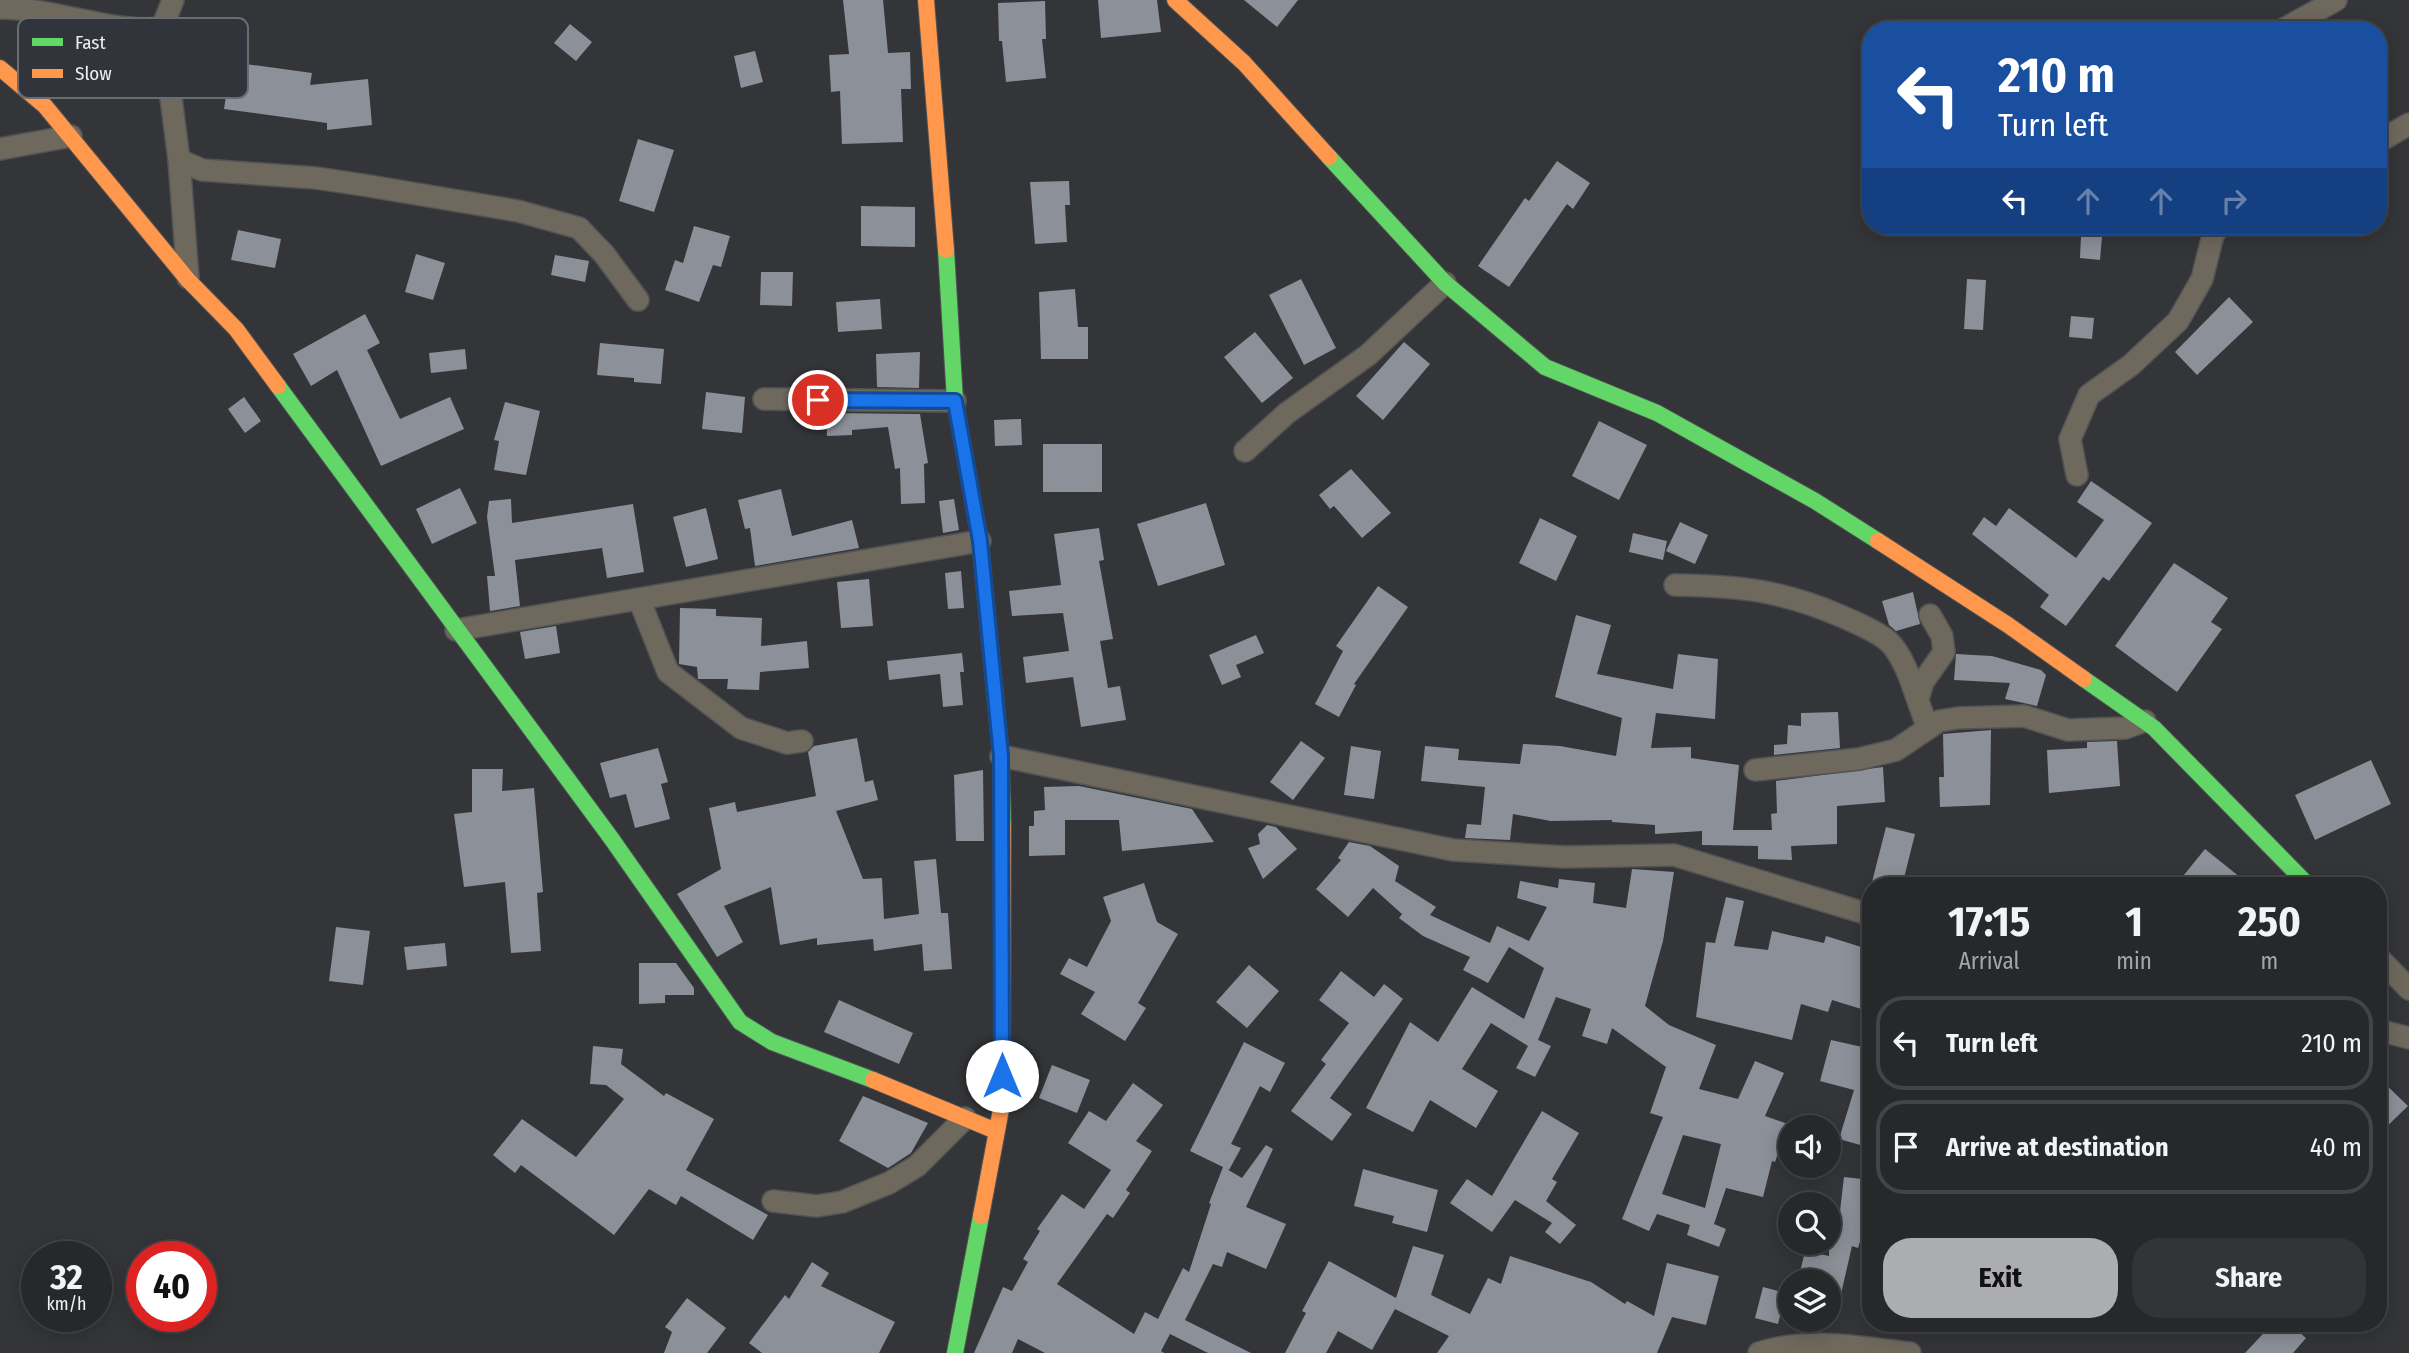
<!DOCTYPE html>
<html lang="en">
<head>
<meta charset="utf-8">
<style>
	:root { --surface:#26282a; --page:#323436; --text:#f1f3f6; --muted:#a4a6a8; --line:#424447; --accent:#abadb1 }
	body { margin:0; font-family:"Fira Sans Condensed",sans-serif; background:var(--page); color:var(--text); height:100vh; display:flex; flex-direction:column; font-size:26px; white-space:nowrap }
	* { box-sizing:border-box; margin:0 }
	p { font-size:23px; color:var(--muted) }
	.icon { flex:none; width:38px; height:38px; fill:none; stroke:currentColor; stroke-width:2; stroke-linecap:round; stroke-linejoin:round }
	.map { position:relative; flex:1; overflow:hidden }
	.side { position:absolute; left:1862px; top:877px; width:525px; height:455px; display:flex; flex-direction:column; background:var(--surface); border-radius:28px; box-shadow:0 4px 18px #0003,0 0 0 2px var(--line) }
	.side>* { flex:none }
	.top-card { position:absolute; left:1862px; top:21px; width:525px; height:214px; border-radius:28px; box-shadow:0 4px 18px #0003,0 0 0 2px var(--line); background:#1a4fa0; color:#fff; overflow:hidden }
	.buttons { position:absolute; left:1778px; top:1115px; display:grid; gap:14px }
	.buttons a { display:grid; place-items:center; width:63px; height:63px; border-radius:50%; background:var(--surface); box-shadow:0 4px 18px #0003,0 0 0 2px var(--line); font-size:35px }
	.speed { position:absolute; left:21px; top:1241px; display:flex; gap:14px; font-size:35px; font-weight:700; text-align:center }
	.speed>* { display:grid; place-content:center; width:91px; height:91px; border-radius:50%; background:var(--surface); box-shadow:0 4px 18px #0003,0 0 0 2px var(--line); line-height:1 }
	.speed small { font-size:18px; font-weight:400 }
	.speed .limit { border:10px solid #d22; background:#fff; color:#111 }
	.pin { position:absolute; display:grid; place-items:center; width:60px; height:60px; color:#fff; margin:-30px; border:4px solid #fff; border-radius:50%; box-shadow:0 2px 7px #0007 }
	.me { position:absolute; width:77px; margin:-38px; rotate:0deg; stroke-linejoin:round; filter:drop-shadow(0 0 5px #0008) }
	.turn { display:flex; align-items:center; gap:24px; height:147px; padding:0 21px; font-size:32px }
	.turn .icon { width:91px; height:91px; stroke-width:2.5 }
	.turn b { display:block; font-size:49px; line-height:60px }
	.lanes { display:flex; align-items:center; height:66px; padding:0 21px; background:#0003; justify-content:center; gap:35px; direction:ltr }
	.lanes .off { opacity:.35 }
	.eta { display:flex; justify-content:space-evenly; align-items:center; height:119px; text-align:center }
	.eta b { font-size:42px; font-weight:700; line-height:49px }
	.action { display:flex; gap:14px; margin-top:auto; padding:14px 21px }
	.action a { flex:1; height:80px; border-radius:28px; background:var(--accent); color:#111; font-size:28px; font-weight:700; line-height:80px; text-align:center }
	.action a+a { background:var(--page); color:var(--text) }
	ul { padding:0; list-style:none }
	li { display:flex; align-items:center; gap:21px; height:94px; margin:0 14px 10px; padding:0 7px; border:4px solid var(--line); border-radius:28px }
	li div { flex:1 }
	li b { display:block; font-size:26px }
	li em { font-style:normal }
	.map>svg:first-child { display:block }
</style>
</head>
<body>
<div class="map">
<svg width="2409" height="1353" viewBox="0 0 2409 1353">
	<rect width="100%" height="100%" fill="#333538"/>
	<!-- building -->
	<path fill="#8c9098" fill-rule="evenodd" d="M843,0H883L888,53L910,52L911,89H901L903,142L842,144L840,91L831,92L829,55L849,54Z
		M1098,0H1157L1161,32L1101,38Z
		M1244,0H1298L1277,27Z
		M1045,1L1046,39H1042L1046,78L1006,82L1002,41H999L998,3Z
		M570,24L592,42L576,61L554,43Z
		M755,51L763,82L741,88L734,56Z
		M231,62L312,73L310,85L368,79L372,125L327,130V123L224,109Z
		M638,139L674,150L654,212L619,201Z
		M1557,161L1590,183L1573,209L1567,204L1509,287L1478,266L1525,198L1529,201Z
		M1069,181L1070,205H1065L1067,242L1035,244L1030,182Z
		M861,206L915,207V247L861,246Z
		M694,226L730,236L721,267L713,265L699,302L665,290L675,260L683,263Z
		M238,230L281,239L275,268L231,260Z
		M2081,236L2102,237L2100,260L2080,258Z
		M416,254L445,263L433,300L405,292Z
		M555,255L589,261L585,282L551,275Z
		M761,272H793L792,306L760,305Z
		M1301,279L1336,348L1304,365L1269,295Z
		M1967,279L1986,280L1983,330L1964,329Z
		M1075,289L1078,327H1088V359H1041L1039,292Z
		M2229,297L2253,322L2197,375L2175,352Z
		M880,299L882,329L838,332L836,302Z
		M365,314L380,343L367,350L400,419L450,397L464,429L381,466L337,370L311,386L293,354Z
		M2071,316L2094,318L2092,339L2069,337Z
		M1255,332L1293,378L1262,403L1224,357Z
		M1404,342L1430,364L1383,420L1356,396Z
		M600,343L664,349L661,384L634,382V378L597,375Z
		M465,349L467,369L431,373L429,353Z
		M920,352L919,388L877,387L876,354Z
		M706,392L745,397L742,433L702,429Z
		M244,397L261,421L245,433L228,409Z
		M505,402L540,411L526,475L494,470L499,441L494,440Z
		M826,413L920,414L928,463L924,464L925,503L901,504L900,468L895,469L888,427L852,430V435L827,436Z
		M1021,419L1022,445L995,446L994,420Z
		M1599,421L1647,445L1619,500L1572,476Z
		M1043,444H1102V492H1043Z
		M1351,469L1391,513L1362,538L1334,506L1330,509L1319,495Z
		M2091,481L2152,523L2109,581L2103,577L2066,626L2040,607L2049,595L1972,534L1984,517L1996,526L2009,508L2076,558L2104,520L2077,502Z
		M460,488L477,523L432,544L416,509Z
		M781,489L792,536L852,520L859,548L755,566L750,528L745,529L738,500Z
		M511,499L512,523L633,504L644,572L607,578L602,548L515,560L520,606L490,611L487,576H495L487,517L489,501Z
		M954,499L959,530L943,533L939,501Z
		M1206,503L1225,565L1158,586L1137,524Z
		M706,508L718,559L686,567L673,517Z
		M1540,518L1577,536L1556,581L1519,563Z
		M1680,522L1708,535L1695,564L1666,551Z
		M1099,528L1104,560L1099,561L1113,639L1100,641L1108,688L1120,686L1126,720L1081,727L1073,677L1026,683L1023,657L1069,651L1063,613L1012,616L1009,591L1061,585L1054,534Z
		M1633,533L1667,541L1663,560L1629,552Z
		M2174,563L2228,598L2211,622L2222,629L2177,692L2115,646Z
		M961,571L964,608L948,609L945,573Z
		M869,579L873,626L841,628L837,582Z
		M1378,586L1408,607L1354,684L1356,685L1339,717L1315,704L1343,651L1336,646Z
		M1913,592L1920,624L1896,631L1889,625L1882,601Z
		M680,608L716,609V616L762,618L761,646L807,641L809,668L760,672L759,690L727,689L728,679H698L697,667L679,664Z
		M1576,615L1611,625L1597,674L1673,689L1678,654L1718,659L1715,719L1656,713L1651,748L1691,747V758L1739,765L1733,830H1772L1771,814L1777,813L1776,781L1883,767L1885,802L1837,806V844L1791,846L1792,860L1758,859V846L1702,845V831L1655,834V825L1612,822V820L1551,821L1513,814L1510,840L1465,838L1467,824L1481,825L1485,787L1421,781L1425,746L1459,749L1458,760L1520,764L1523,744L1560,746L1616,756L1622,718L1555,697Z
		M556,626L560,653L525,659L520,632Z
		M1256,635L1264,653L1236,665L1241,677L1222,685L1209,655Z
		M962,653L964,672H960L963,705L943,707L940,674L889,680L887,661Z
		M1956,654L1992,656L2041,670L2046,675L2037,706L2005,699L2010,683L1954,680Z
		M1838,712L1840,748L1774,755V745L1787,744L1788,725L1801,726V713Z
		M1991,730L1990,805L1940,807L1939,777H1944L1943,734Z
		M857,738L865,782L873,780L878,800L836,811L863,879L882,878L884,919L919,914L914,861L936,859L941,913H948L952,969L924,971L922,944L874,951L873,939L817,945V938L780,945L771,887L724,906L743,942L717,957L677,894L721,869L709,808L735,802L737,812L816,796L808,752L814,746Z
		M1301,741L1325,758L1293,800L1270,782Z
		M2117,741L2120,786L2049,793L2047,750L2087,748V742Z
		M1351,746L1381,751L1374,799L1344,795Z
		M658,748L668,782L661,784L670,819L635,828L626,794L610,798L600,763Z
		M2371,760L2391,804L2315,840L2295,795Z
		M472,769H503L502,791L534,788L543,892L537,893L541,951L511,953L505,882L464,887L454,814L472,812Z
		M983,770L984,841H956L954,775Z
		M1079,786L1192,809L1214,842L1122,851L1119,820H1065V855L1029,856V826H1034V811L1045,810L1044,787Z
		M1267,825L1276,827L1297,849L1263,879L1248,848L1260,844L1258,834Z
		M1886,827L1915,834L1902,886H1871Z
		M1349,842L1370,846L1399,866L1395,881L1436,907L1430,915L1490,943L1497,926L1529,941L1547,907L1517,898L1520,881L1558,888L1559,879L1595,883L1593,903L1626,908L1632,869L1674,872L1663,941L1645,1006L1669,1025L1716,1045L1699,1089L1738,1099L1755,1061L1784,1073L1765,1116L1788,1124L1775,1162L1772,1161L1763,1197L1726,1188L1714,1224L1726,1229L1719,1247L1687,1235L1690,1225L1657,1214L1649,1231L1622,1219L1663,1117L1650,1113L1666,1067L1612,1028L1607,1044L1582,1036L1591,1009L1556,997L1538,1040L1551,1046L1535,1077L1516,1068L1528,1046L1491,1023L1462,1069L1498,1091L1476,1128L1430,1100L1413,1132L1366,1108L1410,1022L1438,1042L1472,987L1524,1019L1544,968L1509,947L1488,983L1463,970L1470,957L1423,936L1399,918L1402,914L1373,888L1348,917L1316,889L1341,860L1338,858ZM1683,1135L1721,1144L1705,1208L1662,1194Z
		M2205,849L2251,886H2175Z
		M1144,883L1157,922L1178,934L1138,1003L1146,1008L1125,1041L1081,1014L1095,992L1060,974L1069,958L1087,967L1111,921L1103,897Z
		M1726,897L1744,901L1734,946L1768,950L1772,931L1824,943L1826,936L1871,950V1012L1832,1000L1828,1012L1801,1004L1792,1040L1696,1017L1706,942L1715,943Z
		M336,927L370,931L363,985L329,981Z
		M445,943L447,966L407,970L404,947Z
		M639,963H676L694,988V995H665V1003L639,1004Z
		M1249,965L1279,991L1247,1028L1216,1002Z
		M1341,971L1374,997L1384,984L1403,999L1330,1098L1352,1114L1332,1141L1291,1111L1326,1064L1321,1060L1349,1023L1319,1000Z
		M839,1000L913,1033L899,1064L824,1032Z
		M1831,1040L1871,1049V1148L1839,1139L1854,1090L1820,1081Z
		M1244,1042L1285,1063L1270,1092L1260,1086L1231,1144L1241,1148L1229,1170L1225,1168L1242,1178L1266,1145L1273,1149L1246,1207L1286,1224L1266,1269L1227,1252L1222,1267L1213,1264L1185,1320L1251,1353H1208L1170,1334L1161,1351L1164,1353H1045L1018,1339L1012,1353H974L1003,1287L1012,1291L1028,1262L1023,1259L1040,1231L1037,1229L1062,1194L1084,1209L1111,1170L1068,1143L1089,1111L1106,1121L1133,1083L1163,1105L1136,1141L1152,1151L1126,1190L1130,1193L1113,1218L1107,1214L1057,1284L1134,1334L1145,1312L1158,1319L1183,1268L1189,1272L1211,1204L1209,1203L1223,1167L1190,1151Z
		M593,1046L623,1049L621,1064L664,1096L666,1093L714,1119L686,1170L768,1215L753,1240L681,1196L676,1205L649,1189L614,1235L521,1165L515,1173L493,1155L522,1119L576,1157L624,1099L606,1085L590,1084Z
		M1052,1065L1090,1080L1077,1113L1039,1098Z
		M2378,1077L2408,1106L2378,1135Z
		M863,1096L928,1123L911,1153L888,1168L839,1141Z
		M1542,1111L1579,1133L1552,1179L1557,1182L1546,1201L1576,1225L1560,1244L1545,1232L1552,1223L1515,1200L1492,1232L1450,1203L1467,1179L1492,1196Z
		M1363,1169L1438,1190L1427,1232L1392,1223L1394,1216L1354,1206Z
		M1844,1177L1871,1180V1207L1858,1248L1852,1246L1836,1316L1829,1315V1281H1798L1805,1251L1829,1256V1207L1840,1211Z
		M1413,1246L1444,1255L1431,1295L1470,1314L1488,1278L1501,1284L1510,1256L1591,1282L1625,1304L1627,1301L1654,1316L1667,1263L1719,1276L1706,1325L1672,1317L1657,1353H1437L1449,1336L1395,1309L1372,1350L1338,1331L1326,1353H1285L1306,1313L1302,1311L1329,1261L1396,1298Z
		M812,1262L829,1273L821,1286L895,1322L879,1353H762L749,1343L785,1295L789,1299Z
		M1763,1287L1786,1293L1778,1324L1755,1318Z
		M687,1298L726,1328L707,1353H664L672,1332L665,1327Z
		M2273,1323H2289L2306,1338L2293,1353H2245Z"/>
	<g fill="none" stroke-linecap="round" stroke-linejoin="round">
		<defs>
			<path id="street" d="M0,8C54,8 111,34 162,28L173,0
				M162,28L179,160
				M2282,30L2336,0
				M2378,142L2409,124
				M0,149L71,136
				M188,278L179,160L202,170L316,178L363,185L518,211L579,228L604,254L638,300
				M764,399L955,401
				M1245,451L1287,413L1368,355L1445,283
				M2077,475L2070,439L2089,395L2131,365L2178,321L2202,279L2213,235L2220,226
				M1675,585C1740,586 1780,590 1841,616C1856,623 1875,630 1888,641C1908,659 1917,703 1928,728
				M639,599L668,672L741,728L787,743L802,741
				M456,630L980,541
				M1918,699L1923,682L1944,652L1942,636L1930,615
				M1001,756L1453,850L1565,857L1674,855L1871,915
				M1755,770L1859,759L1896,750L1939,721L1958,718L2024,716L2068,730L2125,728L2145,721
				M2378,957L2409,989
				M2378,1030L2409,1038
				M773,1201L817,1206L842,1202L889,1183L917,1166L965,1118
				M1759,1353C1808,1337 1860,1347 1910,1353"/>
			<path id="fast" d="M1329,157L1445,283L1545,367L1657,413L1815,501L1878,541
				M946,250L955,401L980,541L1001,756L1003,825
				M278,386L611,838L740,1022L772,1042L873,1080
				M2084,679L2154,728L2309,886
				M955,1353L981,1216"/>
			<path id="slow" d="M926,0L946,250
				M1175,0L1244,63L1329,157
				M0,68L45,106L188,280L236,329L278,386
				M1878,541L2008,625L2084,679
				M873,1080L996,1131
				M981,1216L1002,1104L1003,825"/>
		</defs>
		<!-- street casing -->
		<use href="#street" stroke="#515355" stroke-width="24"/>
		<!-- fast casing -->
		<use href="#fast" stroke="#515355" stroke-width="18"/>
		<!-- slow casing -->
		<use href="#slow" stroke="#515355" stroke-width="18"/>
		<!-- street -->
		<use href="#street" stroke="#6f685d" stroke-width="21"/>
		<!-- fast -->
		<use href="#fast" stroke="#63d668" stroke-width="16"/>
		<!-- slow -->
		<use href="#slow" stroke="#ff974d" stroke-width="16"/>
	</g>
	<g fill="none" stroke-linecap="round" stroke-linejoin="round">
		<defs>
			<path id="route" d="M818,400L955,401L980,541L1001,756L1002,1076"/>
		</defs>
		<!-- route casing -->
		<use href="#route" stroke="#114b97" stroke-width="18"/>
		<!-- route -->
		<use href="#route" stroke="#1a73e8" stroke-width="12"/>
	</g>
	<!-- legend -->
	<rect x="18" y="18" width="230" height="80" rx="10" fill="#31343a" stroke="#696c71" stroke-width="2"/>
	<rect x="32" y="38" width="31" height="8" fill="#63d668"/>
	<rect x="32" y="69" width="31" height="9" fill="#ff974d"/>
	<g font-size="19" fill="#eceef2">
		<text x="75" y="49">Fast</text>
		<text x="75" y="80">Slow</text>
	</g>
</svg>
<div class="buttons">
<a><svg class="icon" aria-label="sound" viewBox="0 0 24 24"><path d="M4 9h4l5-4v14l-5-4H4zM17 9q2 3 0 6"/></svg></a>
<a><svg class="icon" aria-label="search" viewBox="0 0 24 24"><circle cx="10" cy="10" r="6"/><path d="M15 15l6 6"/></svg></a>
<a><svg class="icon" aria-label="layers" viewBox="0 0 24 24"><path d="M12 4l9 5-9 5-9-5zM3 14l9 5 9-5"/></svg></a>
</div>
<div class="speed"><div>32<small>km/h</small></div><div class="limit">40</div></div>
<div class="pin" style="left:818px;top:400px;background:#d93025"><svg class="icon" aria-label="arrive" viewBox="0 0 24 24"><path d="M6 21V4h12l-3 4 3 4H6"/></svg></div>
<svg class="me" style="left:1002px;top:1076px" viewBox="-20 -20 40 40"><circle r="19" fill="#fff"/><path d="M0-13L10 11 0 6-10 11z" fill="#1a73e8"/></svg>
<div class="top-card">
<div class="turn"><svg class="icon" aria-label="left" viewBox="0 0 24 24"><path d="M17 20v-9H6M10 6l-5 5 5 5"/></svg><div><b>210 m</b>Turn left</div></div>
<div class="lanes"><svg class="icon" aria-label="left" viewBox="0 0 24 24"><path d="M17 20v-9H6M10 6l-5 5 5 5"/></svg><svg class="icon off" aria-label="ahead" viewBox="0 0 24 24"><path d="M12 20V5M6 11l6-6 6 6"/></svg><svg class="icon off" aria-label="ahead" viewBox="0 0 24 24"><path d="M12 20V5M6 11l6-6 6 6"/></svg><svg class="icon off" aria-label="right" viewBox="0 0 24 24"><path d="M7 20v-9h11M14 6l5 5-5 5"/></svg></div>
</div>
<section class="side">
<div class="eta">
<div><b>17:15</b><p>Arrival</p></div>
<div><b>1</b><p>min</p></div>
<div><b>250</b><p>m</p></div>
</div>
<ul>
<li><svg class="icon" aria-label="left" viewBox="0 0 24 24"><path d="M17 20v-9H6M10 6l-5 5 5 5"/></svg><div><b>Turn left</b></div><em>210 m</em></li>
<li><svg class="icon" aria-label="arrive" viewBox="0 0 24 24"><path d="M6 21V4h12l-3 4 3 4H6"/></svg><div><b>Arrive at destination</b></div><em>40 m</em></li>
</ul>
<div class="action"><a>Exit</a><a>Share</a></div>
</section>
</div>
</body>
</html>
